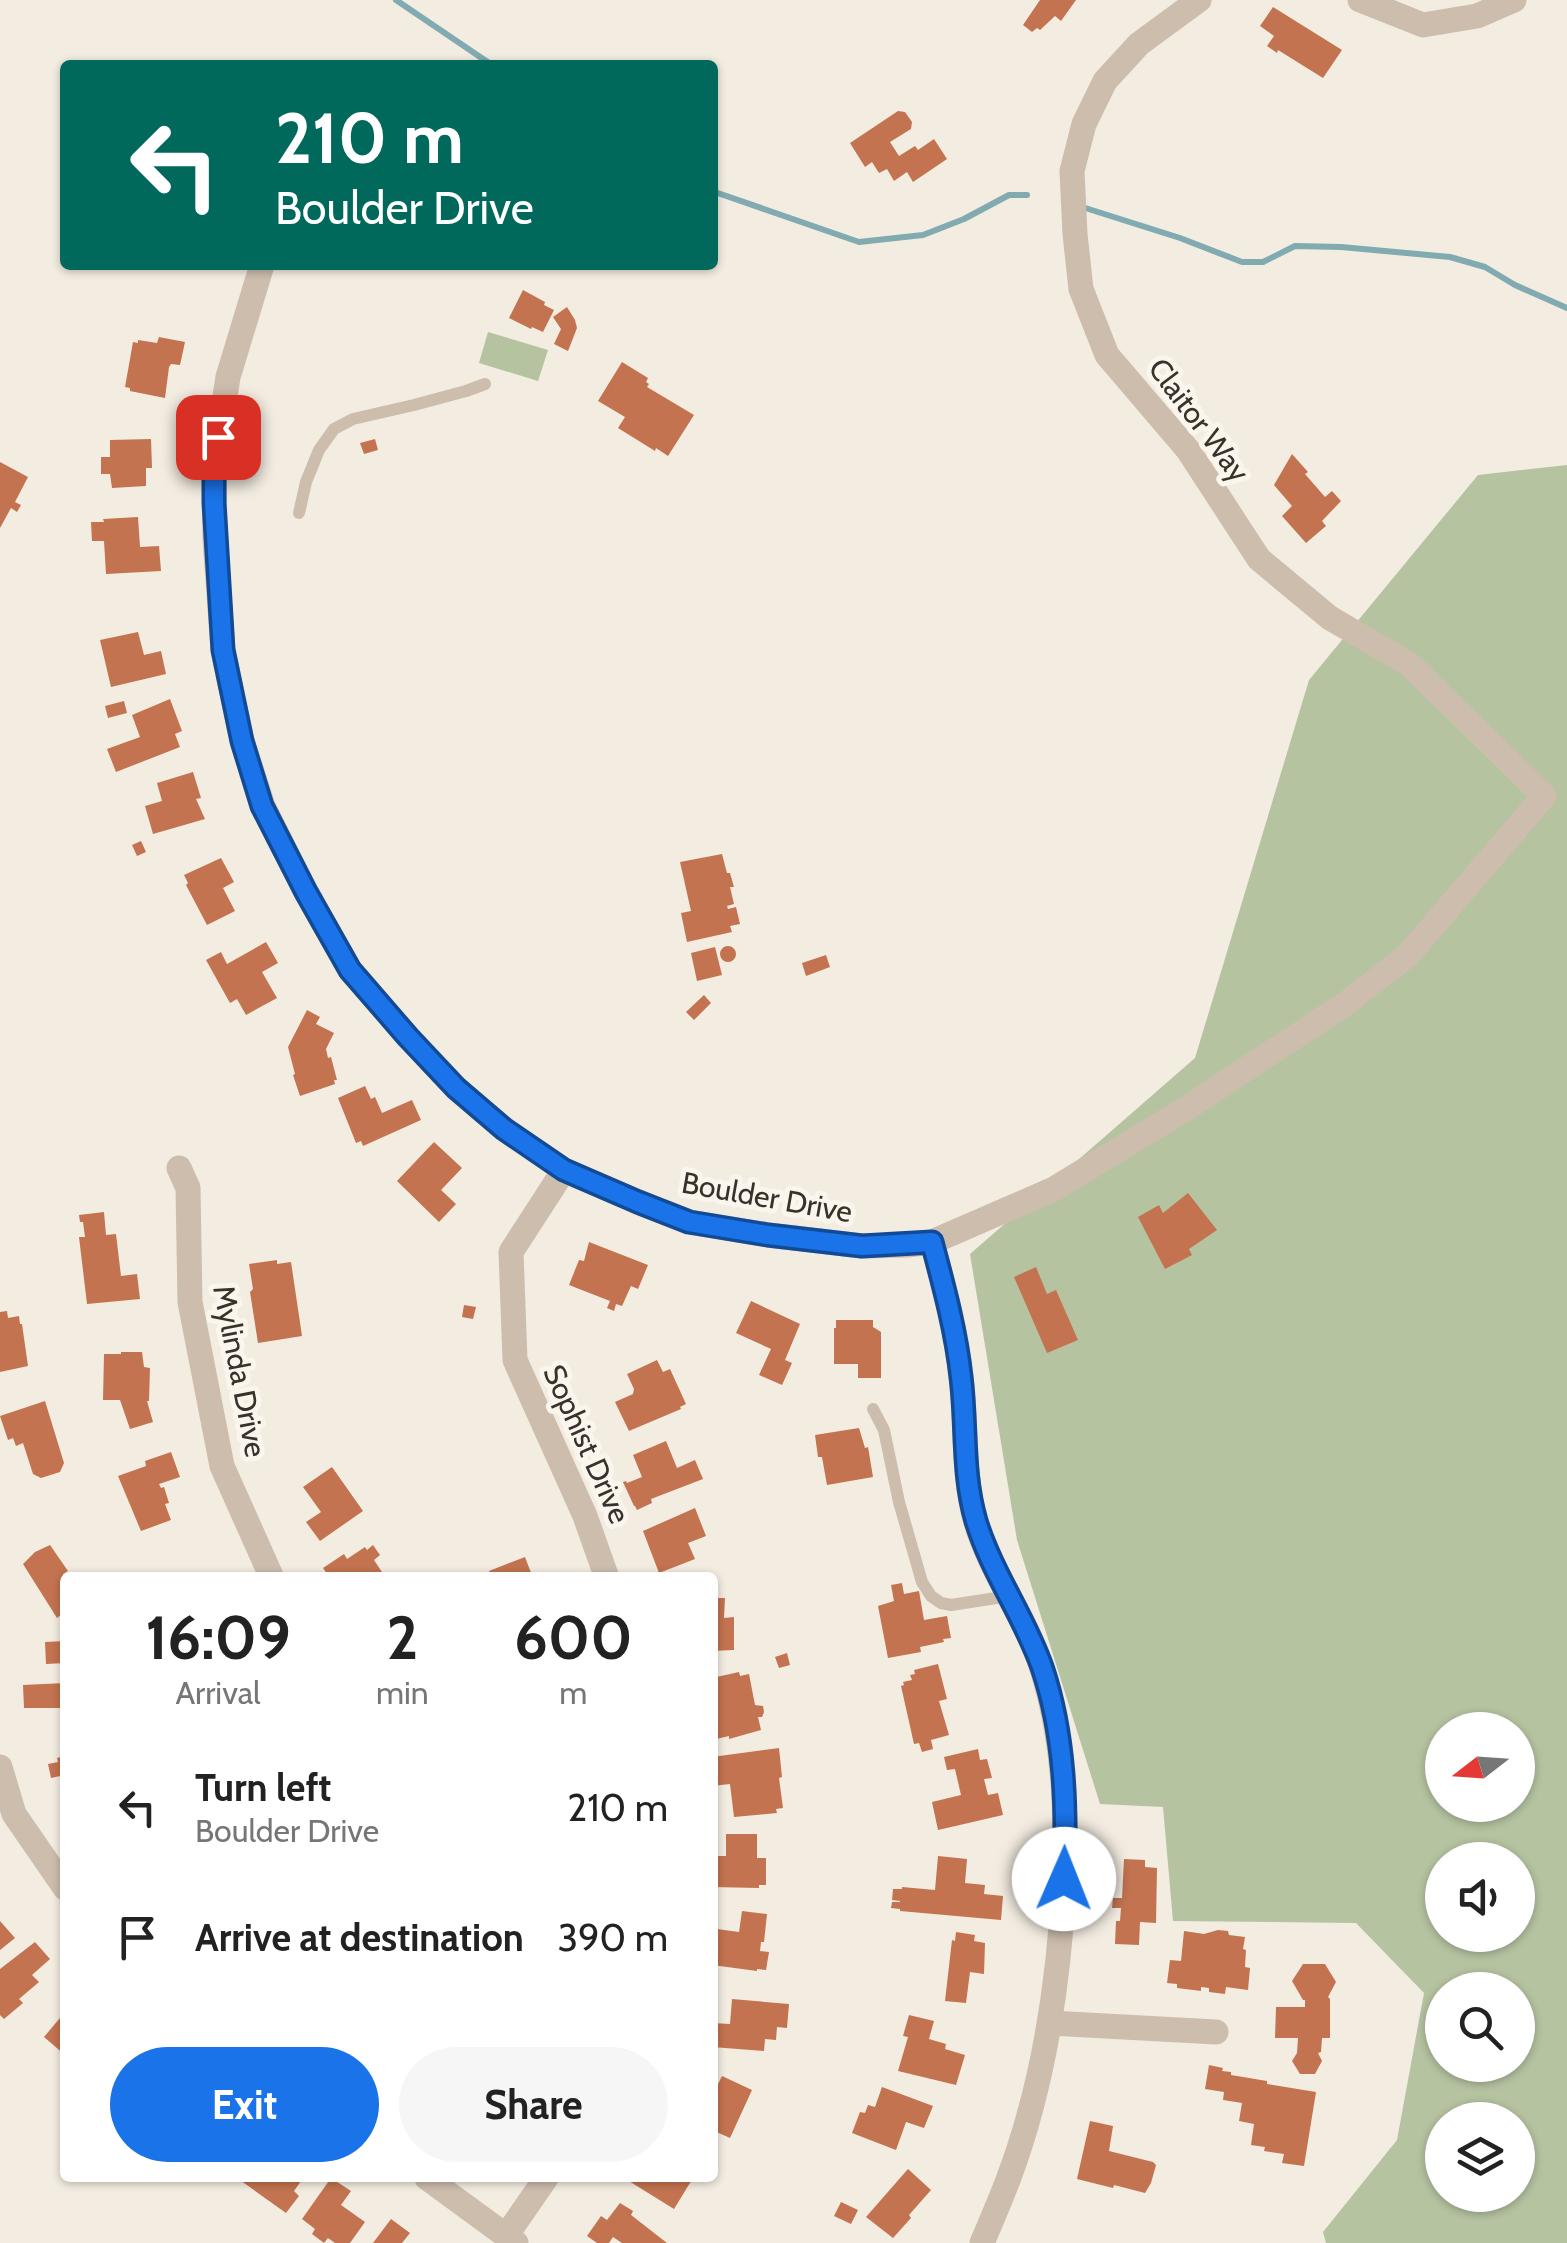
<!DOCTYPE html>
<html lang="en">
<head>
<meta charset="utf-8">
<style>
	:root { --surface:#fff; --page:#f6f6f6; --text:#222; --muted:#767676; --accent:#1a73e8 }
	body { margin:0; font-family:Cabin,sans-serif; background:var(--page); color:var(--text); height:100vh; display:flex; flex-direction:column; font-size:38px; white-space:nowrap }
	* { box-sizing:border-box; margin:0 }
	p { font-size:32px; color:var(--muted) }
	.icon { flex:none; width:55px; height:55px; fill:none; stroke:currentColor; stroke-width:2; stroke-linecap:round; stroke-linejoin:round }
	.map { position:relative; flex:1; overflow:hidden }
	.sheet { position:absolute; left:60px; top:1572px; width:658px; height:610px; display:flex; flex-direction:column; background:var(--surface); border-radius:10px; box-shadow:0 2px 8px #0004 }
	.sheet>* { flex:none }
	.hud { position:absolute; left:60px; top:60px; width:658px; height:210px; border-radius:10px; box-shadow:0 2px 8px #0004; background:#00695c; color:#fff; overflow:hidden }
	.needle { width:65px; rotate:253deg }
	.tools { position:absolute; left:1425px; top:1712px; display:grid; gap:20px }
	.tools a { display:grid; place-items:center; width:110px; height:110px; border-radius:50%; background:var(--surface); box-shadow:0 2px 8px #0004; font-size:50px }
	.pin { position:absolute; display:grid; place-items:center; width:85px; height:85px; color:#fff; margin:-42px; border-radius:20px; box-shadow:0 5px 15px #0006 }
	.me { position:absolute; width:110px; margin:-55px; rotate:1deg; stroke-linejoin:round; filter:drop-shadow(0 0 8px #0008) }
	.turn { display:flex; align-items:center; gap:35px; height:210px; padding:0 50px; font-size:45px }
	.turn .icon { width:130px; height:130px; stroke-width:2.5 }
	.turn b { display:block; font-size:70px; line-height:85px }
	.eta { display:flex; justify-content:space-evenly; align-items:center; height:170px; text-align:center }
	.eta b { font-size:60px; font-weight:800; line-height:70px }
	.primary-button { display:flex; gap:20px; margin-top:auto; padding:20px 50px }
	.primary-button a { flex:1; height:115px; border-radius:60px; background:var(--accent); color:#fff; font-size:40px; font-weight:800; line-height:115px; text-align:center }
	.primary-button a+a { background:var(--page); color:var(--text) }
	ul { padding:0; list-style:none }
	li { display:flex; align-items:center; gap:30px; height:130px; padding:0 50px }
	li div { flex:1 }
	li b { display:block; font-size:38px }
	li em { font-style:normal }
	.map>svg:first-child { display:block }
</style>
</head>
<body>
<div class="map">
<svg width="1567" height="2243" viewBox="0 0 1567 2243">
	<rect width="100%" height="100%" fill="#f3ece1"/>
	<!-- green -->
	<path fill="#b5c3a1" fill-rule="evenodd" d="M488,332L548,350L538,381L479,363Z
		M1567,465V2243H1326L1323,2232L1397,2140L1424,1993L1356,1923L1173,1921L1163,1807L1100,1804L1017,1540L970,1254L1195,1058L1309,680L1478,475ZM1442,1730H1518V1805H1442ZM1442,1860H1518V1935H1442ZM1442,1990H1518V2065H1442ZM1442,2120H1518V2195H1442Z"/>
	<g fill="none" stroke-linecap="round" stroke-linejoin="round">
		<!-- stream -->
		<path stroke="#81abb0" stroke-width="6" d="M396,0L492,65
			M712,191L859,242L923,235L964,219L1009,195H1027
			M1079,206L1180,238L1242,262H1263L1295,246L1341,247L1450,257L1485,267L1515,285L1567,308"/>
	</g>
	<!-- building -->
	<path fill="#c3734f" d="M1040,0H1076L1061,21L1055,16L1040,30L1037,28L1032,32L1023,25Z
		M1273,7L1342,50L1323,78L1278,50L1277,53L1267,46L1274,36L1260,26Z
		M898,111L905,112L912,122L911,129L890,142L899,156L915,146L918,150L934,139L947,159L913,182L907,172L894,181L887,169L879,173L872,162L865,167L850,143Z
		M523,290L545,302L544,305L554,310L543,332L532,327L531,329L509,318Z
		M567,307L575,320L577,328L568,351L554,344L561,329L553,317Z
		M159,337L185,342L180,365L171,364L169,367L165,398L130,391V388L125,387L133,342L138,343V340L157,343Z
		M622,362L648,378L646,382L649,384L647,387L694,415L668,456L656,448L655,451L618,428L625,417L598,401Z
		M151,439L152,468H146V486L112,488L110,474H101V457H110V440Z
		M375,439L378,450L364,454L360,443Z
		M1292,454L1308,472L1305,474L1325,497L1332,491L1341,501L1322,521L1326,526L1306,543L1282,516L1292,506L1274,485Z
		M0,462L28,477L15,502L21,505L17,512L11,508L0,528Z
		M138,517L140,547L159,546L161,571L106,574L104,541H92L91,522H104L103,519Z
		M138,632L144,655L161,651L166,674L111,687L100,640Z
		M170,699L182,731L175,734L180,747L116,772L107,749L140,737L132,715Z
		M124,701L127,713L108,718L105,706Z
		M193,772L201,798L196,799L205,819L153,834L145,806L162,801L157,783Z
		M141,841L146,852L137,856L132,845Z
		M722,854L727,873H730L734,887H730L734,904L727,906L728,909L736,907L740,924L730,926L732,932L687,942L681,913L691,911L680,862Z
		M221,858L234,882L223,888L235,911L207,925L186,885L188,883L184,875Z
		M266,942L278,963L262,972L277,998L246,1015L237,999L230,1003L206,960L221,952L227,964Z
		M720 954a8 8 0 1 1 16 0a8 8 0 1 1-16 0Z
		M715,947L722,975L697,981L691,953Z
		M826,955L830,967L806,976L802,963Z
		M704,995L711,1003L694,1020L686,1012Z
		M307,1010L320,1017L316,1024L334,1033L326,1049L328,1058L331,1057L337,1080H334L335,1084L300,1096L293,1075L295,1074L288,1047Z
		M365,1086L371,1099L375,1097L382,1113L412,1100L421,1120L363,1146L361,1141L356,1143L338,1098Z
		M434,1142L462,1168L441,1190L456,1204L439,1222L397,1181Z
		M1188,1193L1217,1230L1189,1249L1192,1255L1165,1269L1138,1217L1159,1205L1163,1213Z
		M104,1212L106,1235L116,1234L121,1276L137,1274L140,1299L87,1304L79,1237H85L83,1222H80L79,1215Z
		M589,1242L648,1265L638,1289L631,1286L622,1306L616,1304L614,1311L607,1308L610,1301L569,1285L579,1260L584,1261Z
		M277,1260V1264L291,1262L302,1336L258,1343L250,1292L253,1289L249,1264Z
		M1036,1267L1047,1294L1056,1290L1078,1340L1047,1353L1014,1277Z
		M751,1301L800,1324L785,1360L792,1363L782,1385L759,1375L771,1349L736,1333Z
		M464,1305L476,1307L473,1319L462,1317Z
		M7,1311L8,1318L19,1316L20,1324H22L28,1366L0,1372V1312Z
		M836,1320H873V1327L881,1332V1378H858V1364H834V1328H836Z
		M121,1352H142L144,1367L150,1368L149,1401H147L153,1422L130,1429L120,1400H103L104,1354H121Z
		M657,1360L663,1372L670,1369L686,1404L680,1407L681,1409L629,1431L615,1402L633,1394L634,1389L627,1374Z
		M45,1401L64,1463L60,1472L41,1478L33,1474L23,1443L16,1446L13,1438L8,1440L0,1416Z
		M859,1428L865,1448L868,1447L873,1477L827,1485L822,1457H818L815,1435Z
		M666,1441L677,1468L695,1460L703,1479L651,1499L652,1503L637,1510L635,1506H634L623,1482L626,1481L627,1483L642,1477L633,1455Z
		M171,1452L180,1477L159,1484L161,1488L164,1487L169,1503L165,1504L171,1520L141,1531L118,1476L146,1466L145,1461Z
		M332,1467L363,1511L320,1541L306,1522L321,1512L303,1487Z
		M695,1508L706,1536L688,1543L695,1559L659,1573L643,1531Z
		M50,1545L68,1571L63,1574L65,1612L57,1618L23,1564L35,1552Z
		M373,1545L380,1555L374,1560L386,1578H330L323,1568L344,1554L347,1559L365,1547L367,1550Z
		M525,1557L533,1578H503L502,1575L491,1578L489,1571Z
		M902,1583L904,1594L919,1591L924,1620L947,1616L951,1638L943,1639L944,1642L920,1647L921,1652L888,1658L878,1606L894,1601L891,1585Z
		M712,1598H725L724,1618L734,1617V1650L712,1651Z
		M65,1641V1663L46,1664L45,1642Z
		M787,1653L790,1665L779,1668L775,1657Z
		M938,1664L947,1699L939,1701L949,1735L931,1740L933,1749L922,1752L919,1743L914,1744L901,1686L904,1685L903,1682L912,1680L910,1675L915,1674L914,1670Z
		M739,1672L740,1676L749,1674L755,1705L763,1706L764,1712L762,1717H758L761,1730L729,1739V1736L712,1740V1678Z
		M65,1683V1708H24L23,1685Z
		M779,1748L782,1777L779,1778L783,1808L776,1809L777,1813L734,1817L730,1784L712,1786V1757Z
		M978,1749L980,1760L987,1759L992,1778L984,1779L988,1795L998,1793L1003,1815L938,1830L932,1802L961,1795L955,1769L947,1770L944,1757Z
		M65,1756V1775L51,1778L48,1764L58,1762L57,1758Z
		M726,1834H757V1858H766V1885H759V1888L712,1887V1863H717V1856H726Z
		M938,1856L967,1859L965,1883L985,1885L984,1894L1003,1896L1001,1920L900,1911V1909L891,1908L892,1902H900V1901L892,1900L893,1889H902V1887L935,1890Z
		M1124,1859L1145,1860V1867L1157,1868L1156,1923L1140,1922L1139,1945L1115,1944L1116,1921H1120L1121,1908H1112L1113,1898H1122Z
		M742,1911L767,1914L764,1942H761L760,1951L769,1952L766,1970L757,1969V1971L712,1965V1933H717V1929L739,1932Z
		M0,1921L15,1938L0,1950Z
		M1218,1930L1228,1931L1229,1935L1245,1937L1243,1949L1246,1950L1245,1967L1250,1968L1248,1990L1226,1987L1225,1994L1209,1992V1988L1201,1987V1991L1177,1988V1984L1167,1983L1170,1960L1181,1961L1184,1931L1204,1934Z
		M956,1932L975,1935L974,1941L985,1943L984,1974L970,1972L966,2003L945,2001L952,1940L955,1941Z
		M35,1942L50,1959L32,1975L39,1982L19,1999L23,2003L4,2019L0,2015V1969Z
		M1303,1964H1325L1336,1982L1328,1997L1330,1999V2038H1322L1321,2052L1318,2053L1322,2061L1315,2074H1300L1292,2061L1297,2053L1298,2038H1275L1276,2007H1305V2000H1303L1292,1981Z
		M732,1999L789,2004L787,2028L777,2027L776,2040L765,2039L764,2051L712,2047V2023L730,2024Z
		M65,2012V2055L44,2037Z
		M909,2015L934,2021L929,2039L946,2044L945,2049L965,2055L956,2085L898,2071L908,2037L903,2036Z
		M1209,2065L1223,2068L1222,2071L1231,2072V2075L1267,2081V2084L1316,2092L1304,2166L1282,2163L1284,2154L1264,2151L1265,2147L1251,2145L1254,2124L1239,2121L1242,2103L1223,2100L1224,2092L1205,2089Z
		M722,2076L752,2090L730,2138L712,2130V2096Z
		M882,2087L933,2106L924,2128L906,2122L896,2150L852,2133L860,2112L865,2113L868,2105L875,2107Z
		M1090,2121L1113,2126L1109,2151L1153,2162L1156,2165L1151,2183L1145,2193L1114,2185L1113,2188L1077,2179Z
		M908,2169L931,2190L909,2215L911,2218L893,2238L866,2217Z
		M237,2178H296L301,2181L294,2191L299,2196L286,2213Z
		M331,2178L351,2191L341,2205L365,2222L350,2243H335L328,2238L324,2243L312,2234L315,2229L302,2219Z
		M624,2178H693L674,2209Z
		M841,2202L858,2210L851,2224L834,2216Z
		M620,2203L633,2211L631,2215L667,2243H622L613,2237L609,2243H597L587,2236L601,2216L607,2220Z
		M391,2219L410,2233L402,2243H373Z"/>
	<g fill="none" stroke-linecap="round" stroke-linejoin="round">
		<!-- service -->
		<path stroke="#ccbdad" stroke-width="12" d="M299,513L306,482L319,450L334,429L353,419L414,405L466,391L485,384
			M873,1409L884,1430L899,1502L922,1582L931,1596L941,1603L951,1605L1009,1596"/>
		<!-- minor -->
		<path stroke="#ccbdad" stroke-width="25" d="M1360,0L1423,25L1477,16L1514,0
			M262,265L228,377L214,467L215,538L223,650L242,741L263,806L306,892L350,970L408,1037L456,1088L504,1129L564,1170L638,1202L689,1222L768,1235L862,1246L907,1245L932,1242L1054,1189L1187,1108L1345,1004L1408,955L1544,796L1409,664L1330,618L1259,559L1188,450L1107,355L1081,289L1075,234L1072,171L1084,124L1105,81L1139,44L1199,0
			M179,1168L188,1188L190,1302L222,1466L272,1578
			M564,1170L511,1252L515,1360L585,1516L607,1578
			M0,1767L14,1814L65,1888
			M1050,2023L1216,2032
			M427,2178L516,2243
			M506,2236L546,2178"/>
		<!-- tertiary -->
		<path stroke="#ccbdad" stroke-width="25" d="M932,1242C944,1287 956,1330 961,1376C967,1424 962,1470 975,1519C990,1573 1027,1618 1043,1672C1064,1741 1067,1811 1064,1882C1059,1983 1044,2085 1008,2180C1000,2201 991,2222 982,2243"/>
	</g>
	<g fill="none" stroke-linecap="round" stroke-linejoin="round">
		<defs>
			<path id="route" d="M218,437L214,467V503L223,650L242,741L262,806L306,892L350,970L408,1037L456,1088L504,1129L564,1170L638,1202L689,1222L768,1235L862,1246L932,1242C944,1287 956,1331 961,1377C967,1425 962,1473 976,1521C992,1573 1024,1616 1042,1667C1065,1735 1067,1808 1064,1879"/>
		</defs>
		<!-- route casing -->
		<use href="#route" stroke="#114b97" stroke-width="25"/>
		<!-- route -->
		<use href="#route" stroke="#1a73e8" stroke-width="18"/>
	</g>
	<g text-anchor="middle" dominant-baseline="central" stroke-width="10" stroke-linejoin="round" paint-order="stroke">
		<!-- street labels -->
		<g font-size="30" fill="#3a312b" stroke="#faf6ee">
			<text transform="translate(1199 420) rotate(53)">Claitor Way</text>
			<text transform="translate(767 1197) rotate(10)">Boulder Drive</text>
			<text transform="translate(240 1371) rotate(79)">Mylinda Drive</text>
			<text transform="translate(587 1444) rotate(66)">Sophist Drive</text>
		</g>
	</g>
</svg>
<div class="tools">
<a><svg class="needle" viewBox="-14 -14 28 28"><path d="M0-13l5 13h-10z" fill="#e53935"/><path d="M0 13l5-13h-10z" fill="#767676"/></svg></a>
<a><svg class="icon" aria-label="sound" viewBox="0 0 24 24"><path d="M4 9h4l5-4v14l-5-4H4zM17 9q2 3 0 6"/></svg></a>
<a><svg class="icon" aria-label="search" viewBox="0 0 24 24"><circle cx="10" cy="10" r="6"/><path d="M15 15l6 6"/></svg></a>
<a><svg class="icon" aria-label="layers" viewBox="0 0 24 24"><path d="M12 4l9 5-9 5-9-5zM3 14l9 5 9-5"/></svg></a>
</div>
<div class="pin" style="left:218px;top:437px;background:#d93025"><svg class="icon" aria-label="arrive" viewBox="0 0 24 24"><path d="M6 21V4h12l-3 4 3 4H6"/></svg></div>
<svg class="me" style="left:1064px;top:1879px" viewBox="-20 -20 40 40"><circle r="19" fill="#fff"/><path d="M0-13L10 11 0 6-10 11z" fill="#1a73e8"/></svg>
<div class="hud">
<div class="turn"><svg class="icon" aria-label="left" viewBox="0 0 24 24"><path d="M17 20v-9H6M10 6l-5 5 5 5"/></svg><div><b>210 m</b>Boulder Drive</div></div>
</div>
<section class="sheet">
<div class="eta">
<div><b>16:09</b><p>Arrival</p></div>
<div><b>2</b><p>min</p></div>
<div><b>600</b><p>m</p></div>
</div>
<ul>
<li><svg class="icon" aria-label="left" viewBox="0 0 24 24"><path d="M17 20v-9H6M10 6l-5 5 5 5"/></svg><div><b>Turn left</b><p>Boulder Drive</p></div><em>210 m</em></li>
<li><svg class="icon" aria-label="arrive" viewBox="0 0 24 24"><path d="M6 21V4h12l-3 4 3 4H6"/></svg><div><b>Arrive at destination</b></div><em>390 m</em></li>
</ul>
<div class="primary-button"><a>Exit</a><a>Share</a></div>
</section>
</div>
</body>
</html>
